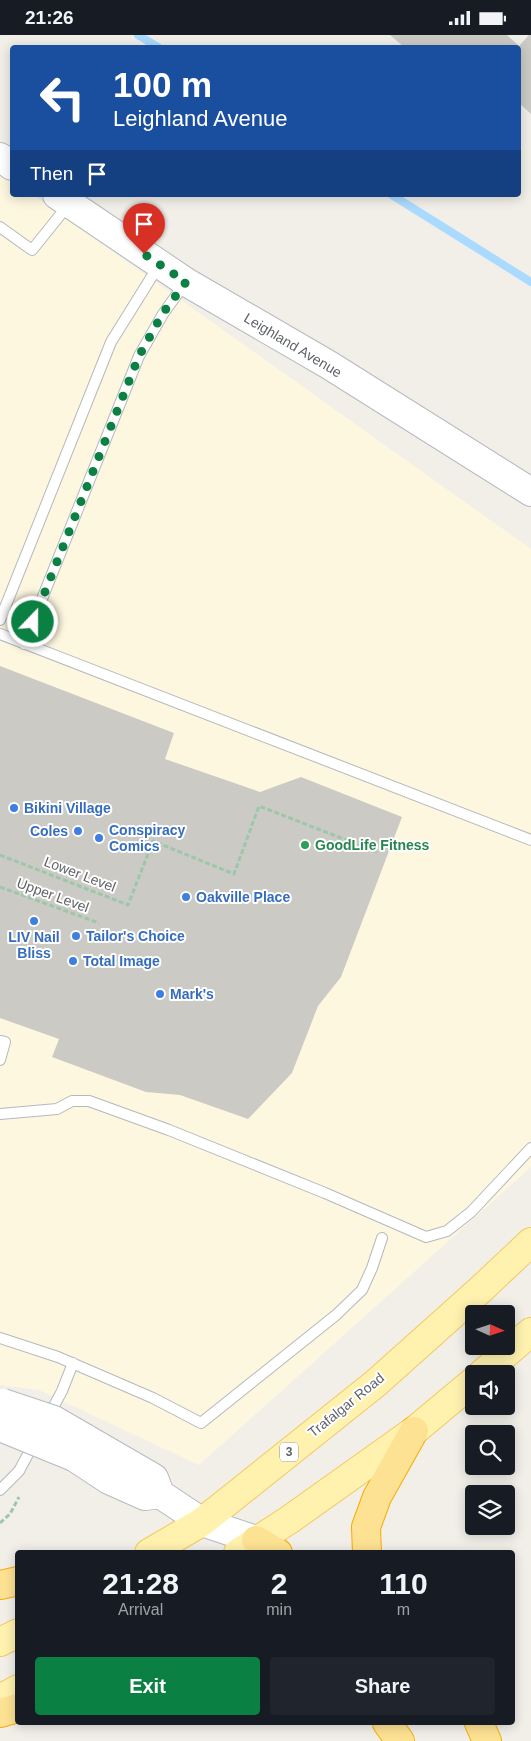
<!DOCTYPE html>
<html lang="en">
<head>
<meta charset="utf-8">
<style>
	:root { --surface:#171b24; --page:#20242c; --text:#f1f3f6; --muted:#9ea1a6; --accent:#0b8043 }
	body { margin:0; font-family:Helvetica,sans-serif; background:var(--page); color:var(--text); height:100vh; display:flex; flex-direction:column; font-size:19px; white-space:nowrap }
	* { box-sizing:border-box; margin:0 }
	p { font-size:16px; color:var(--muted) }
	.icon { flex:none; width:28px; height:28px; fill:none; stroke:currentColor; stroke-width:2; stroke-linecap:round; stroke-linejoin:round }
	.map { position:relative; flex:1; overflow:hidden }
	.drawer { position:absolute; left:15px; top:1515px; width:500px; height:175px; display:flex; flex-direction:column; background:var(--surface); border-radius:5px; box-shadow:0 2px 12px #0003 }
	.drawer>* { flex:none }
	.top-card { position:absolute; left:10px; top:10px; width:511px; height:152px; border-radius:5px; box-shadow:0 2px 12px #0003; background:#1a4fa0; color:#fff; overflow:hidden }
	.needle { width:32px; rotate:93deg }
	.tools { position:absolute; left:465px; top:1270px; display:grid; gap:10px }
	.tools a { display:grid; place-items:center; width:50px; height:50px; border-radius:5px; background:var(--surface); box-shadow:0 2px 12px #0003; font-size:25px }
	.pin { position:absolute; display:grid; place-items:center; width:42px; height:42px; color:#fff; margin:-51px -21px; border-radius:50% 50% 50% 0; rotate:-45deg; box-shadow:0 0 5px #0007 }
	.pin .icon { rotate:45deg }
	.me { position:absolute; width:55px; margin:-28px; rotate:22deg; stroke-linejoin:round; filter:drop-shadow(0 0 4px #0008) }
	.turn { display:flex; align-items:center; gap:18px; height:105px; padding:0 20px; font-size:22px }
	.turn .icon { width:65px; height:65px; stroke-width:2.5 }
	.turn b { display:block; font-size:35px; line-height:42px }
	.then { display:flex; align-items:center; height:48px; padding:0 20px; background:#0003; gap:10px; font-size:19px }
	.eta { display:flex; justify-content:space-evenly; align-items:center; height:85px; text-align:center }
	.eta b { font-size:30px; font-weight:600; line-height:35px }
	.action { display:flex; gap:10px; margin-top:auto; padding:10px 20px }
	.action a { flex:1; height:58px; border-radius:5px; background:var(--accent); color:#fff; font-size:20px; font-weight:600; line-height:58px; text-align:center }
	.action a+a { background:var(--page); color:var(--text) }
	.status { display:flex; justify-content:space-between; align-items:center; height:35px; padding:0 25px; background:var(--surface); direction:ltr }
	.status svg { height:14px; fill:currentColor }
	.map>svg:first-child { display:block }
</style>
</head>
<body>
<div class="status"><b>21:26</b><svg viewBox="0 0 49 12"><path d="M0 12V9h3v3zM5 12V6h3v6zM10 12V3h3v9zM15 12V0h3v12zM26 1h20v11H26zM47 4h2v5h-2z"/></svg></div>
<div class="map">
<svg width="531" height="1706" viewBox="0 0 531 1706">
	<rect width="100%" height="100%" fill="#f1efe8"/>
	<!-- commercial -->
	<path fill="#fef7e0" d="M0,137L12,145V160H33L531,514V1132L199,1430L39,1355L0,1350Z"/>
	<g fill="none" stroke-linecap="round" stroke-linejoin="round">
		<!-- stream -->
		<path stroke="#aadaff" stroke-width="8" d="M138,0L158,12
			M392,160L531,247"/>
	</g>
	<!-- building -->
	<path fill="#cccac5" d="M390,0H507L519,11L529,0H531V79L519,68V12H404Z
		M0,631L174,698L165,724L260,757L301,742L402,782L341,942L318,971L292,1038L248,1084L180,1060L146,1057L52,1022L59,1004L0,983Z"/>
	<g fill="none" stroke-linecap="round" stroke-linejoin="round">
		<defs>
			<path id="lane" d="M0,192L32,215L69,169
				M0,585L111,307L159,230
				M0,599L531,805
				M24,609L139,321L163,279L185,248
				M0,1006L5,1007L0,1025
				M0,1079L57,1074L72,1066H89L169,1095L325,1158L426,1202L447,1196L471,1177L531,1113
				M0,1303L58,1322L153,1363L201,1388L336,1280L362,1255L372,1233L382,1203
				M48,1382L62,1356L73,1328
				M0,1455L19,1436L34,1408"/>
			<path id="secondary" d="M0,122L12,131
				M57,160L186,247L329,330L531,457
				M85,1403L154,1443L160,1459L202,1487L256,1505
				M74,1422L109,1445L145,1461L160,1459"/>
			<path id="primary" d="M482,1339L531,1297
				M149,1518L202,1487L376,1348L480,1255L531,1207
				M238,1518L289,1485L414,1396L474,1346
				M0,1607L18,1598
				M0,1664L18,1654"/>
			<path id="highway" d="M256,1505L278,1518
				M367,1518L366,1492L377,1462L414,1396
				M0,1550L18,1546
				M0,1678L18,1673
				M387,1688L400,1706
				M479,1688L487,1706"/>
		</defs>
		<!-- lane casing -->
		<use href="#lane" stroke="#b5b8bc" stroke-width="12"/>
		<!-- secondary casing -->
		<use href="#secondary" stroke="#b6babf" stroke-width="30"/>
		<!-- primary casing -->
		<use href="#primary" stroke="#f2c960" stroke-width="30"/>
		<!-- highway casing -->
		<use href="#highway" stroke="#f9ab00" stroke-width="30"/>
		<!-- path -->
		<path stroke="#9cc7a9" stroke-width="3" stroke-dasharray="5 2.5" stroke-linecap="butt" d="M0,820L128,870L153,806L234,839L259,771L377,817
			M0,852L99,888
			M0,1488L10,1479L19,1462"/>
		<!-- lane -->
		<use href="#lane" stroke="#fff" stroke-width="10"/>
		<!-- secondary -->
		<use href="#secondary" stroke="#fff" stroke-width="28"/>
		<!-- primary -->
		<use href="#primary" stroke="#fff2af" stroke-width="28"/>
		<!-- highway -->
		<use href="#highway" stroke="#fde293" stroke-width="28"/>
		<defs>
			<path id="secondary-bridge" d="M3,1368L54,1385L85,1403
				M0,1392L74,1422"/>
		</defs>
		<!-- secondary-bridge casing -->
		<use href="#secondary-bridge" stroke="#b6babf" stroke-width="30" stroke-linecap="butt"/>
		<!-- secondary-bridge -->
		<use href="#secondary-bridge" stroke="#fff" stroke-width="28"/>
	</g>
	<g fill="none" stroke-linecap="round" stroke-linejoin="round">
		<!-- route -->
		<path stroke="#0b8043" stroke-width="9" stroke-dasharray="0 16.2" d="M33,587L139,321L163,278L186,247L144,219"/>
	</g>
	<!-- markers -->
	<g fill="#3f7fe0" stroke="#fff" stroke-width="2">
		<circle cx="14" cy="773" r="5"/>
		<circle cx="78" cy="796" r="5"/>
		<circle cx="99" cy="803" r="5"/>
		<circle cx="186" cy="862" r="5"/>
		<circle cx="34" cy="886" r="5"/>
		<circle cx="76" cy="901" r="5"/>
		<circle cx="73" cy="926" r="5"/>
		<circle cx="160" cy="959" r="5"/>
	</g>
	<circle fill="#2e9e5b" stroke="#fff" stroke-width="2" cx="305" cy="810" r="5"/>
	<g text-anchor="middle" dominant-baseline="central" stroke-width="4" stroke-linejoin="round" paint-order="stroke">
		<!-- shield labels -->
		<rect fill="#fff" stroke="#8f9295" stroke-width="1" x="280" y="1407.5" width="18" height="19" rx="4"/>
		<g font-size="12" font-weight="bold" fill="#5f6368">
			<text x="289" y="1417">3</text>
		</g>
		<!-- street labels -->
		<g font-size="14" fill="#5f6368" stroke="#fff">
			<text transform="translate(293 310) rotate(31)">Leighland Avenue</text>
			<text transform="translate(80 839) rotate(21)">Lower Level</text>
			<text transform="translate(53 860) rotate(20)">Upper Level</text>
			<text transform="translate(346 1370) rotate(-39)">Trafalgar Road</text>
		</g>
		<!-- shop labels -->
		<g font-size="14" font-weight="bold" fill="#366cbe" stroke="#fff" text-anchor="start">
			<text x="24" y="773">Bikini Village</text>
			<text x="109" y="795">Conspiracy<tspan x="109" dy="16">Comics</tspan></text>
			<text x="68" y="796" text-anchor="end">Coles</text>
			<text x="196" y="862">Oakville Place</text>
			<text x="86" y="901">Tailor's Choice</text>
			<text x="34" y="902" text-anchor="middle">LIV Nail<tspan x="34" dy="16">Bliss</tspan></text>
			<text x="83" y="926">Total Image</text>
			<text x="170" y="959">Mark's</text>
		</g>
		<!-- leisure labels -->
		<g font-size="14" font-weight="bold" fill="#27864d" stroke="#fff" text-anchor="start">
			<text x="315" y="810">GoodLife Fitness</text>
		</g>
	</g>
</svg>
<div class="tools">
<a><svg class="needle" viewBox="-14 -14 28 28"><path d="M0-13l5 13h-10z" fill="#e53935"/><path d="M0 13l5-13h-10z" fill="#9ea1a6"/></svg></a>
<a><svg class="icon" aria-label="sound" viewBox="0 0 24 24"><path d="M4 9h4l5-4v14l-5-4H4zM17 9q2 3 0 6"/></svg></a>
<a><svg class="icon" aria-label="search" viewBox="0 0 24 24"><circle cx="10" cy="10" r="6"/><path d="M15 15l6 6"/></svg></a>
<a><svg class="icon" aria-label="layers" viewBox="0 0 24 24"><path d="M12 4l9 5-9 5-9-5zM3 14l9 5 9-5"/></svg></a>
</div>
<div class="pin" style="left:144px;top:219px;background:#d93025"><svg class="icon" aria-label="arrive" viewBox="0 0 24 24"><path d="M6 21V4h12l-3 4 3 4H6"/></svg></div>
<svg class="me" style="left:33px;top:587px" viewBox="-20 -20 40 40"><circle r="17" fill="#0b8043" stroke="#fff" stroke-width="3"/><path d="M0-11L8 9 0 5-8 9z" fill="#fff"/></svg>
<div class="top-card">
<div class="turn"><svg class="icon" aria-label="left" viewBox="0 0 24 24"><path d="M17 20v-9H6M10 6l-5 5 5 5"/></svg><div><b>100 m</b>Leighland Avenue</div></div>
<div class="then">Then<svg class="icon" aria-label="arrive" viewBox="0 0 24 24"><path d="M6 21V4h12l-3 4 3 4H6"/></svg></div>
</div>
<section class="drawer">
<div class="eta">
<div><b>21:28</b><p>Arrival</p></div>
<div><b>2</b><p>min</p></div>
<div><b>110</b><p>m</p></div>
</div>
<div class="action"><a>Exit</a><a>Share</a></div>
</section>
</div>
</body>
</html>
